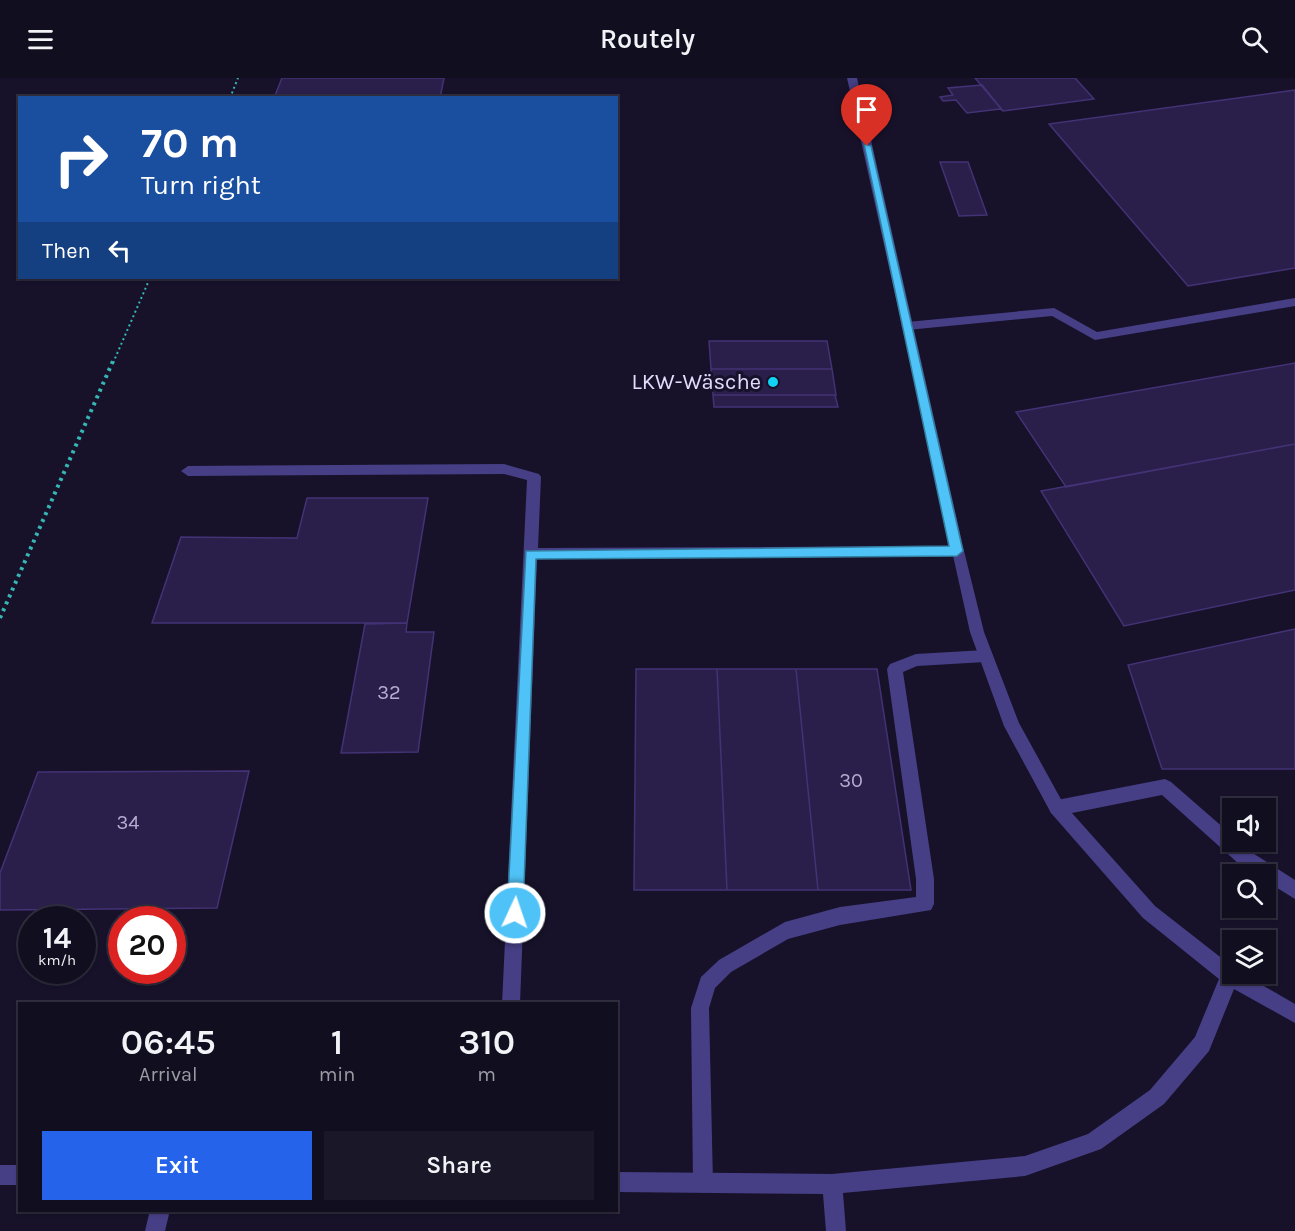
<!DOCTYPE html>
<html lang="en">
<head>
<meta charset="utf-8">
<style>
	:root { --surface:#110e20; --page:#1a1729; --text:#f1f3f6; --muted:#9c9ca5; --line:#302e3e; --accent:#2563eb }
	body { margin:0; font-family:Karla,sans-serif; background:var(--page); color:var(--text); height:100vh; display:flex; flex-direction:column; font-size:22px; white-space:nowrap }
	* { box-sizing:border-box; margin:0 }
	p { font-size:20px; color:var(--muted) }
	.icon { flex:none; width:33px; height:33px; fill:none; stroke:currentColor; stroke-width:2; stroke-linecap:round; stroke-linejoin:round }
	.map { position:relative; flex:1; overflow:hidden }
	.side { position:absolute; left:18px; top:924px; width:600px; height:210px; display:flex; flex-direction:column; background:var(--surface); border-radius:0px; box-shadow:0 2px 4px #0004,0 0 0 2px var(--line) }
	.side>* { flex:none }
	.banner { position:absolute; left:18px; top:18px; width:600px; height:183px; border-radius:0px; box-shadow:0 2px 4px #0004,0 0 0 2px var(--line); background:#1a4fa0; color:#fff; overflow:hidden }
	.buttons { position:absolute; left:1222px; top:720px; display:grid; gap:12px }
	.buttons a { display:grid; place-items:center; width:54px; height:54px; border-radius:0px; background:var(--surface); box-shadow:0 2px 4px #0004,0 0 0 2px var(--line); font-size:30px }
	.speed { position:absolute; left:18px; top:828px; display:flex; gap:12px; font-size:30px; font-weight:700; text-align:center }
	.speed>* { display:grid; place-content:center; width:78px; height:78px; border-radius:50%; background:var(--surface); box-shadow:0 2px 4px #0004,0 0 0 2px var(--line); line-height:1 }
	.speed small { font-size:15px; font-weight:400 }
	.speed .limit { border:9px solid #d22; background:#fff; color:#111 }
	.pin { position:absolute; display:grid; place-items:center; width:51px; height:51px; color:#fff; margin:-62px -26px; border-radius:50% 50% 50% 0; rotate:-45deg; box-shadow:0 0 6px #0007 }
	.pin .icon { rotate:45deg }
	.me { position:absolute; width:66px; margin:-33px; rotate:3deg; stroke-linejoin:round; filter:drop-shadow(0 0 4px #0008) }
	.turn { display:flex; align-items:center; gap:21px; height:126px; padding:0 24px; font-size:27px }
	.turn .icon { width:78px; height:78px; stroke-width:2.5 }
	.turn b { display:block; font-size:42px; line-height:51px }
	.then { display:flex; align-items:center; height:57px; padding:0 24px; background:#0003; gap:12px; font-size:22px }
	.eta { display:flex; justify-content:space-evenly; align-items:center; height:102px; text-align:center }
	.eta b { font-size:36px; font-weight:600; line-height:42px }
	.button { display:flex; gap:12px; margin-top:auto; padding:12px 24px }
	.button a { flex:1; height:69px; border-radius:0px; background:var(--accent); color:#fff; font-size:24px; font-weight:600; line-height:69px; text-align:center }
	.button a+a { background:var(--page); color:var(--text) }
	header { display:flex; justify-content:space-between; align-items:center; height:78px; padding:0 24px; background:var(--surface); font-size:27px; font-weight:600 }
	.map>svg:first-child { display:block }
</style>
</head>
<body>
<header><svg class="icon" aria-label="menu" viewBox="0 0 24 24"><path d="M4 6h16M4 12h16M4 18h16"/></svg>Routely<svg class="icon" aria-label="search" viewBox="0 0 24 24"><circle cx="10" cy="10" r="6"/><path d="M15 15l6 6"/></svg></header>
<div class="map">
<svg width="1295" height="1153" viewBox="0 0 1295 1153">
	<rect width="100%" height="100%" fill="#17122a"/>
	<!-- building -->
	<path fill="#2a1f4a" stroke="#433275" stroke-width="1.5" d="M282,0H444L440,20H274Z
		M975,0H1075L1094,21L1003,33Z
		M982,7L1003,33L1000,31L967,35L956,22L943,23L940,19L953,17L948,10Z
		M1295,12V190L1188,208L1049,46Z
		M940,84H968L987,137L959,138Z
		M709,263H827L832,291H711Z
		M1295,285V366L1066,409L1016,334Z
		M711,291H832L836,317H713Z
		M713,317H835L838,329H714Z
		M1295,366V512L1124,548L1041,413Z
		M307,420H428L407,545H152L181,459L297,460Z
		M407,545L406,554H434L418,674L341,675L365,546Z
		M1295,551V691H1162L1128,587Z
		M636,591H717L727,812H634Z
		M717,591H796L818,812H727Z
		M796,591H877L911,812H818Z
		M249,693L217,830L0,832V795L38,694Z"/>
	<g fill="none" stroke-linecap="round" stroke-linejoin="round">
		<!-- path-far1 -->
		<path stroke="#36b7b6" stroke-width="2" stroke-dasharray="2 3" stroke-linecap="butt" d="M230,20L238,0
			M113,285L150,200"/>
		<!-- path -->
		<path stroke="#36b7b6" stroke-width="4" stroke-dasharray="3 4.5" stroke-linecap="butt" d="M0,540L113,283"/>
		<!-- service -->
		<path fill="#463f86" fill-rule="evenodd" d="M1295,220V228L1095,262L1052,238L907,252L901,248L907,244L1054,230L1097,254Z
			M504,386L539,396L541,399L538,470L957,468L964,473L957,478L537,481L520,926H502L527,402L504,396L188,398L181,393L188,388Z
			M985,572L990,573L993,578L990,583L985,584L917,588L903,594L934,801V826L931,832L840,847L788,861L731,894L715,910L709,930L713,1105L710,1112L703,1115L696,1112L693,1105L691,930L701,899L719,882L785,844L840,829L916,819V801L887,591L890,586L916,576Z
			M1165,701L1171,704L1233,758V764H1239L1251,774L1295,802V821L1266,803V796H1255L1239,786L1162,717L1057,738L1051,735L1049,730L1051,725L1057,722Z
			M150,1132H170L165,1153H145Z"/>
		<!-- minor -->
		<path fill="#463f86" fill-rule="evenodd" d="M847,0H857L964,473L984,554L1019,645L1063,725L1155,828L1233,889V896H1243L1295,926V945L1234,911L1209,973L1164,1026L1101,1071L1025,1098L843,1115L846,1153H826L823,1116L616,1114V1094L832,1096L1025,1078L1088,1056L1150,1012L1195,959L1219,901L1143,840L1051,735L1004,648L970,554Z
			M0,1087H20V1107H0Z"/>
	</g>
	<!-- route -->
	<path fill="#4fc3f7" stroke="#337fa1" stroke-width="1.5" d="M864,66L871,68L963,473L957,478L536,481L523,835L520,840L515,843L509,840L507,835L526,473L949,468Z"/>
	<!-- markers -->
	<circle fill="#11d2f4" stroke="#17122a" stroke-width="2" cx="773" cy="304" r="6"/>
	<g text-anchor="middle" dominant-baseline="central" stroke-width="6" stroke-linejoin="round" paint-order="stroke">
		<!-- number labels -->
		<g font-size="20" fill="#b4add0">
			<text x="389" y="614">32</text>
			<text x="851" y="702">30</text>
			<text x="128" y="744">34</text>
		</g>
		<!-- poi labels -->
		<g font-size="22" fill="#e2dcfd" stroke="#17122a" text-anchor="end">
			<text x="761" y="304">LKW-Wäsche</text>
		</g>
	</g>
</svg>
<div class="buttons">
<a><svg class="icon" aria-label="sound" viewBox="0 0 24 24"><path d="M4 9h4l5-4v14l-5-4H4zM17 9q2 3 0 6"/></svg></a>
<a><svg class="icon" aria-label="search" viewBox="0 0 24 24"><circle cx="10" cy="10" r="6"/><path d="M15 15l6 6"/></svg></a>
<a><svg class="icon" aria-label="layers" viewBox="0 0 24 24"><path d="M12 4l9 5-9 5-9-5zM3 14l9 5 9-5"/></svg></a>
</div>
<div class="speed"><div>14<small>km/h</small></div><div class="limit">20</div></div>
<div class="pin" style="left:867px;top:68px;background:#d93025"><svg class="icon" aria-label="arrive" viewBox="0 0 24 24"><path d="M6 21V4h12l-3 4 3 4H6"/></svg></div>
<svg class="me" style="left:515px;top:835px" viewBox="-20 -20 40 40"><circle r="17" fill="#4fc3f7" stroke="#fff" stroke-width="3"/><path d="M0-11L8 9 0 5-8 9z" fill="#fff"/></svg>
<div class="banner">
<div class="turn"><svg class="icon" aria-label="right" viewBox="0 0 24 24"><path d="M7 20v-9h11M14 6l5 5-5 5"/></svg><div><b>70 m</b>Turn right</div></div>
<div class="then">Then<svg class="icon" aria-label="left" viewBox="0 0 24 24"><path d="M17 20v-9H6M10 6l-5 5 5 5"/></svg></div>
</div>
<section class="side">
<div class="eta">
<div><b>06:45</b><p>Arrival</p></div>
<div><b>1</b><p>min</p></div>
<div><b>310</b><p>m</p></div>
</div>
<div class="button"><a>Exit</a><a>Share</a></div>
</section>
</div>
</body>
</html>
